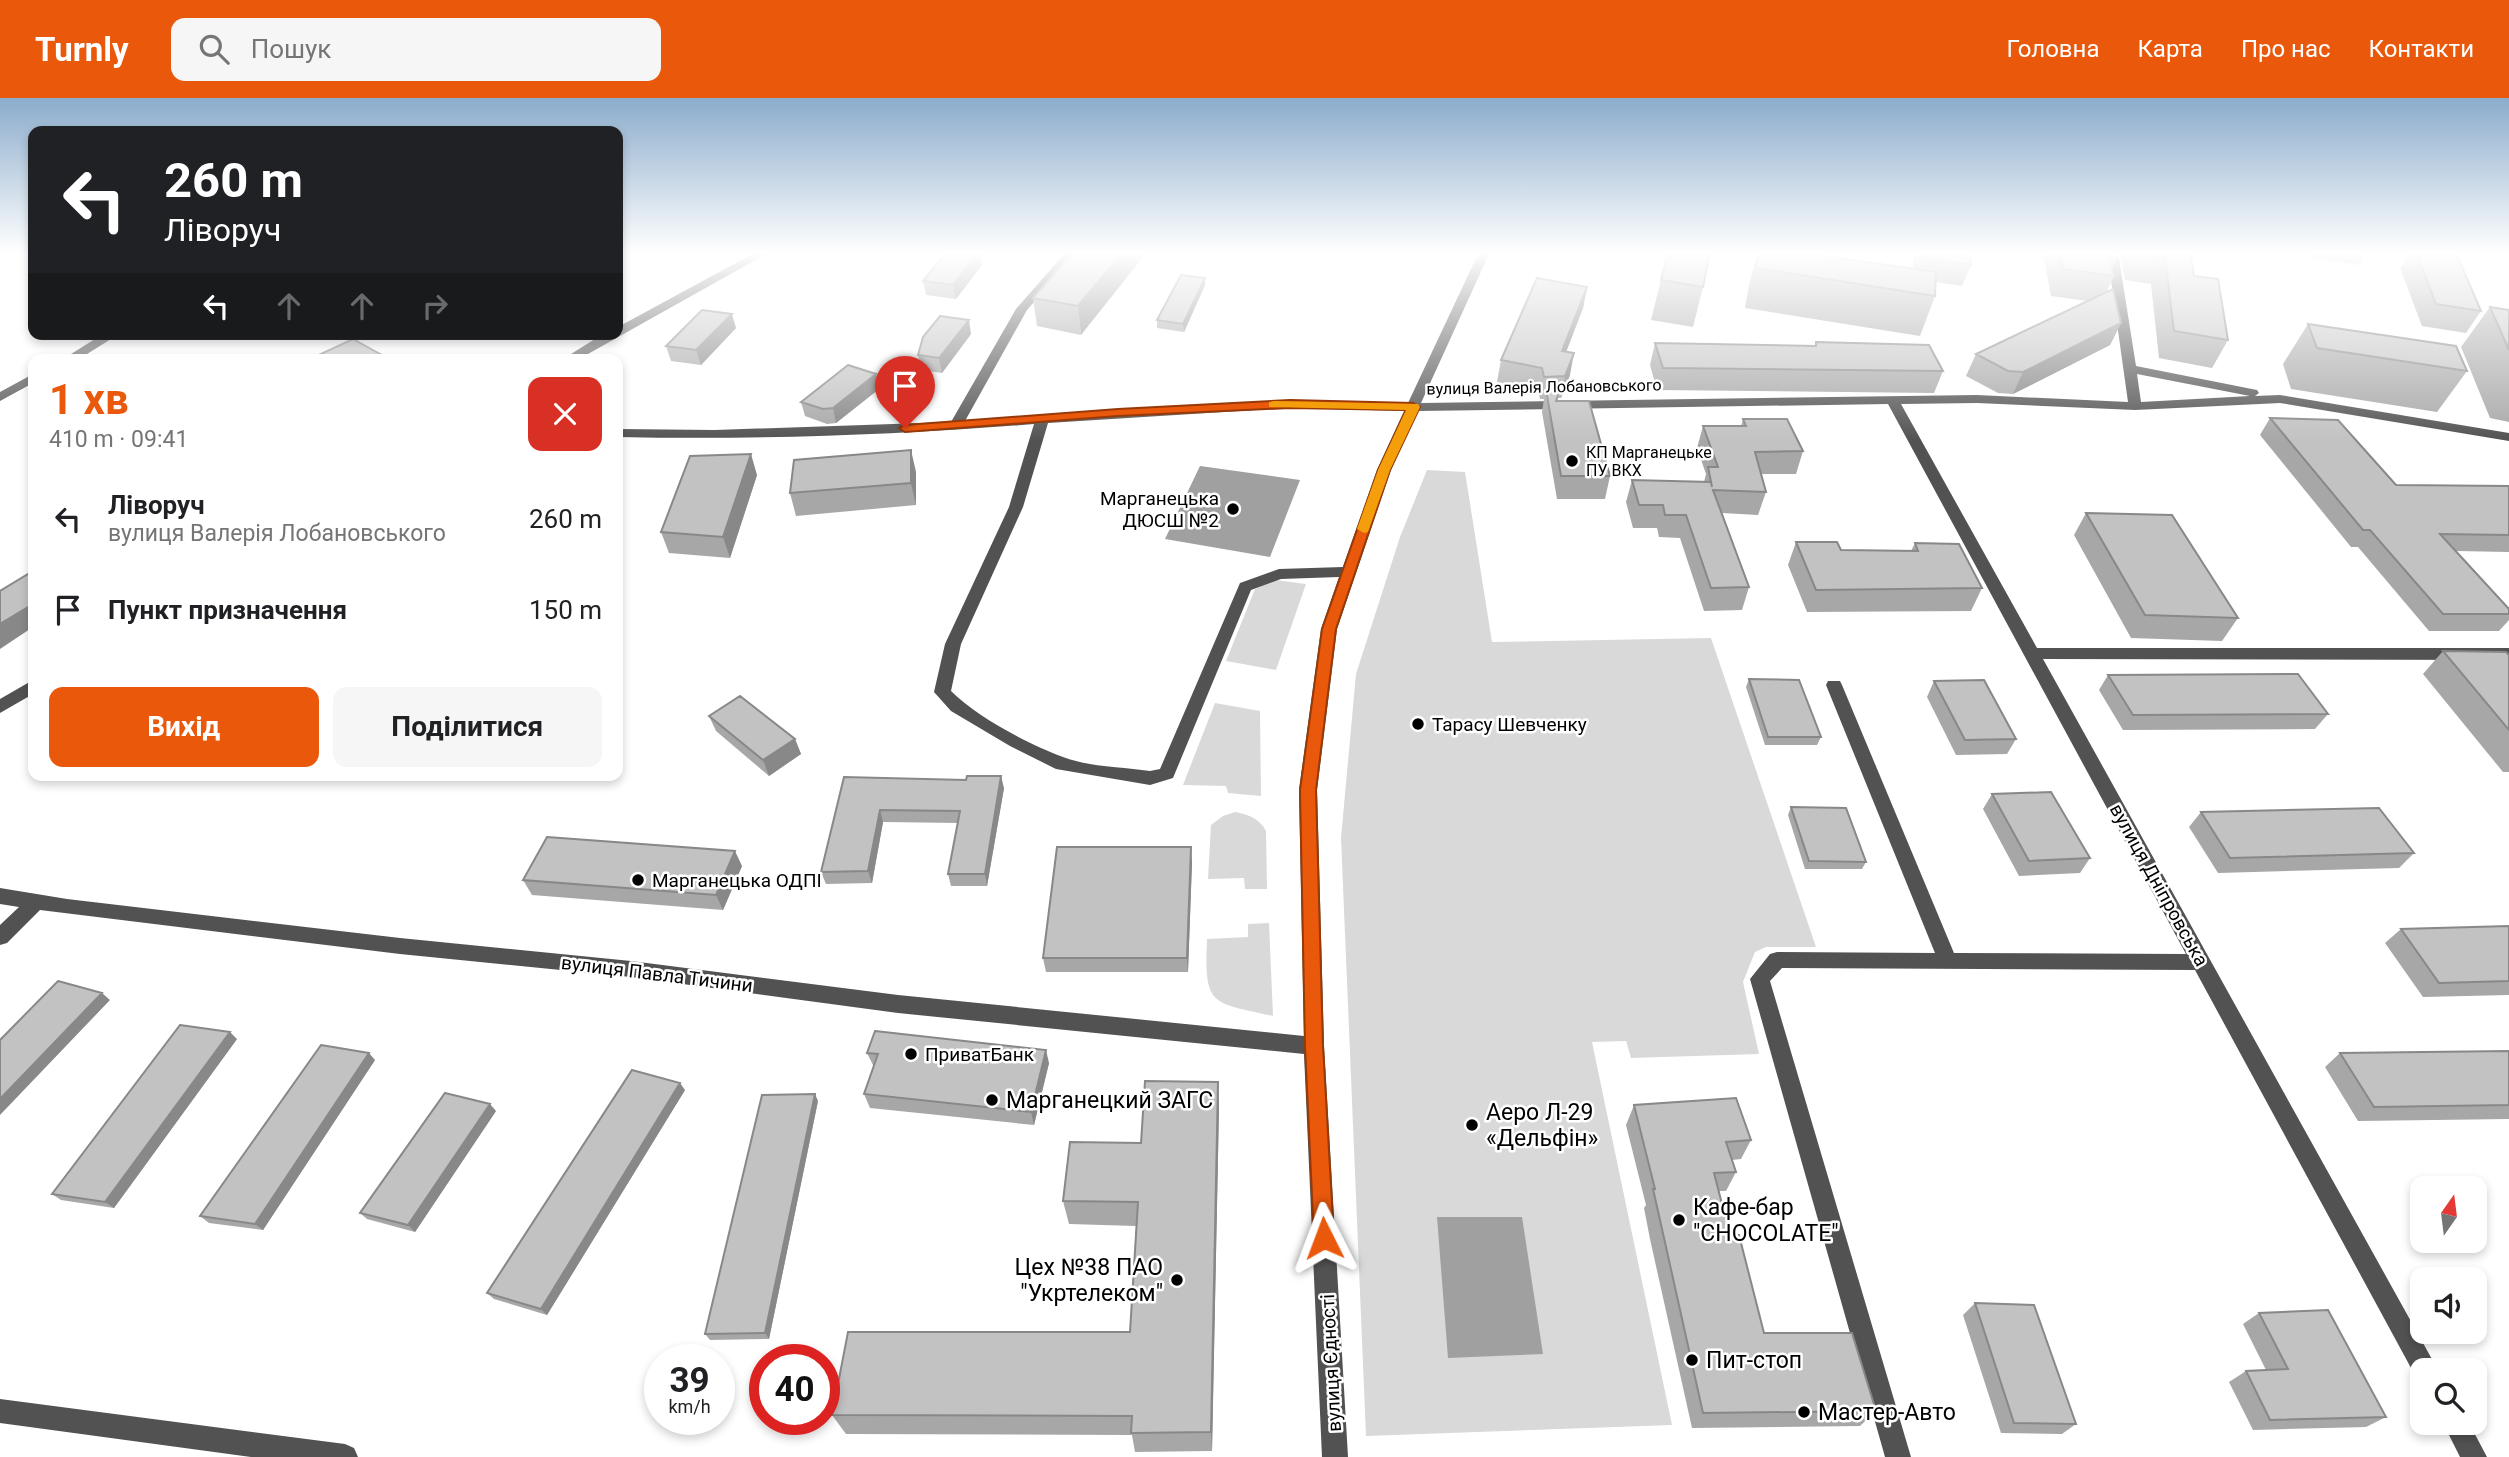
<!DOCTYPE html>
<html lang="uk">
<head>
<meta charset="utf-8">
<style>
	:root { --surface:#fff; --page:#f6f6f6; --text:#202124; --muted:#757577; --accent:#ea580c }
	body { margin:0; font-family:Roboto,sans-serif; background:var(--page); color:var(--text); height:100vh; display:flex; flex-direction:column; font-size:26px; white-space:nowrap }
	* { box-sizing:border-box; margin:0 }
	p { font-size:23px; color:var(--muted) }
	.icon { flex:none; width:38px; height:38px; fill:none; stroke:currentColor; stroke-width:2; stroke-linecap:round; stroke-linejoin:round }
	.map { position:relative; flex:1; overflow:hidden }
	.panel { position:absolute; left:28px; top:256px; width:595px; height:427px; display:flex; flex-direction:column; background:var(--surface); border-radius:14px; box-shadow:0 4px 10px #0003 }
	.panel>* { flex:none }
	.banner { position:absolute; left:28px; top:28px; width:595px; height:214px; border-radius:14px; box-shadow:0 4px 10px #0003; background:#202124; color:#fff; overflow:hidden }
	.needle { width:46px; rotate:14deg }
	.fabs { position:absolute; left:2410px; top:1078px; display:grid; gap:14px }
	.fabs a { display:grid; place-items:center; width:77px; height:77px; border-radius:14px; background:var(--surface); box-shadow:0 4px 10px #0003; font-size:35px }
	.speed { position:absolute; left:644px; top:1246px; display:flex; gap:14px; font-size:35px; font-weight:700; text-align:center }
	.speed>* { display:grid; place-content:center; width:91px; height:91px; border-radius:50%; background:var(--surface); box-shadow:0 4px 10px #0003; line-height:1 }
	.speed small { font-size:18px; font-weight:400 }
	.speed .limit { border:10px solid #d22; background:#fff; color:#111 }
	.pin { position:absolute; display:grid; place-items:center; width:60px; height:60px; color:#fff; margin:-72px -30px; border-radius:50% 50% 50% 0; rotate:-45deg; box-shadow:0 0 7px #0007 }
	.pin .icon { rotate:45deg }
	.me { position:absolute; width:77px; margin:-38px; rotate:357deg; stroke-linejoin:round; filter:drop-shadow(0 0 5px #0008) }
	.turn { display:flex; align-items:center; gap:24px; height:147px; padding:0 21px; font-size:32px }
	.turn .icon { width:91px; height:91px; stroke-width:2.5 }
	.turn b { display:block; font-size:49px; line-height:60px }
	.lanes { display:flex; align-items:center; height:66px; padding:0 21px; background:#0003; justify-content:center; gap:35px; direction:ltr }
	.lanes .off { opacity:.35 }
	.round { display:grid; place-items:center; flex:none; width:74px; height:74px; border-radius:14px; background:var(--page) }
	.head { display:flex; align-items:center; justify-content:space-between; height:119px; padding:0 21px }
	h1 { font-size:42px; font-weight:700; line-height:52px; color:var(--accent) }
	.primary-button { display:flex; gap:14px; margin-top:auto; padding:14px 21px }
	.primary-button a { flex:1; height:80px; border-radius:14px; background:var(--accent); color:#fff; font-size:28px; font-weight:700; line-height:80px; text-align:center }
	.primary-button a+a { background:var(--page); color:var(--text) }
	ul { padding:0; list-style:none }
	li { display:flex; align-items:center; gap:21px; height:91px; padding:0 21px }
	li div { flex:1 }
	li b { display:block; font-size:26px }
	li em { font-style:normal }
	header { display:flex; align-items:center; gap:42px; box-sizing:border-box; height:98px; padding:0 35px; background:var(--accent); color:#fff }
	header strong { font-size:33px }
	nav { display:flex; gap:38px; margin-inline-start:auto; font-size:24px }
	.search { width:490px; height:63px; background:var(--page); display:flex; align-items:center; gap:18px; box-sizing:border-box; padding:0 24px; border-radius:14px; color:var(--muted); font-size:26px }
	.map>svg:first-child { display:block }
</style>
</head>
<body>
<header>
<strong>Turnly</strong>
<div class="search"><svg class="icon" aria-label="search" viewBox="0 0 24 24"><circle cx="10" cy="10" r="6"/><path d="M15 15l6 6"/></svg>Пошук</div>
<nav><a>Головна</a><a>Карта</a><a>Про нас</a><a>Контакти</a></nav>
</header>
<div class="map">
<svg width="2509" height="1359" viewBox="0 0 2509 1359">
	<rect width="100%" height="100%" fill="#fff"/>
	<!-- green -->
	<path fill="#d9d9d9" d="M1427,372L1465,374L1492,544L1711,540L1816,849H1766L1755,854L1743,884L1759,956L1631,960L1626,943L1592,944L1672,1327L1366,1338L1341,740L1356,576L1400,439Z
		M1275,482L1306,486L1276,572L1226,563L1255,491Z
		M1215,605L1260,613L1261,698L1228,695L1226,688L1183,687Z
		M1235,714C1248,716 1260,721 1266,733L1267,791H1245L1244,780L1208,781L1211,727L1223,718Z
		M1269,825L1273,918C1211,904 1204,909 1207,841L1248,839V826Z"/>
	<!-- water -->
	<path fill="#a0a0a0" d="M1200,368L1300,382L1270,459L1165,441Z
		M1437,1119H1522L1543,1256L1448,1260Z"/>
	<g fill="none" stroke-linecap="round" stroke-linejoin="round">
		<!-- minor -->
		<path fill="#525252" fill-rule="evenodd" d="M756,154H770L579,261H563L603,236H618V229Z
			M1066,154H1078L1027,212L965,323L1118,311L1290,302L1408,305L1479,154H1490L1421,305L1977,297L2128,304L2107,154H2118L2136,268L2257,292L2259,295L2255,298L2280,297L2509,335V343L2280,305L2135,312L1977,305L1901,306L2037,550H2509V562L2043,561L2438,1272H2422V1282L2417,1281L2195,872L1782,870L1770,883L1911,1359H1885L1750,881L1770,856L1777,854L1935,855L1826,587L1828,583H1840L1842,587L1954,855L2186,856L1888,306L1418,313L1391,372L1337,531L1317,692L1324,948L1348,1359H1322L1304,956L898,915L631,879L400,856L40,812L7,845L0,847V827L19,809L0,806V790L67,801L400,840L631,863L898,897L1304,938L1299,692L1321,531L1339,479L1281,481L1251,492L1173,680L1150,687L1056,671L1010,648L951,613L934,594L945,546L1009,409L1034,326C896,337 756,342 618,339V331L715,332L951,324L1016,211ZM2137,276L2250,298L2141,304ZM1290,310L1404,313L1377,372L1343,469L1279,471L1240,485L1160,671L1150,673C1123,669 1089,669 1063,659C1028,646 977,619 951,593L961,546L1023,409L1048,325Z
			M103,236H119L79,261H63Z
			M33,276V285L0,303V294Z
			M33,582V596L0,615V601Z
			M0,1301L345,1346L354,1350L358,1359H251L0,1325Z
			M2443,1325H2469L2487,1359H2460Z"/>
	</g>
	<!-- wall -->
	<path fill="#a7a7a7" d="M1074,154L1081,237L1037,228L1033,200Z
		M1564,154H1588L1587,157Z
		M1668,154L1703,189L1693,229L1651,222Z
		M1725,154H1747L1746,157Z
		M1758,154H1797L1913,171V154H1970L1971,167L1962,188L1936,184L1935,198L1920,238L1745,210L1749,187Z
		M2043,154H2190L2194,178L2228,242L2212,270L2159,260L2151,186L2125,182L2120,154L2112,170L2114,178L2106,195L2121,225L2110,247L2013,296L1998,295L1966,278L1976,256L2088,203L2051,198Z
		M2308,154H2368L2359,167L2309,159Z
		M2411,154H2443L2481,213L2466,235L2422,228L2400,170Z
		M982,167L956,201L926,197L923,183Z
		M1205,187L1184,234L1157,230V222Z
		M1587,189L1583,210L1566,254L1570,277L1561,300H1558V303L1610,378L1605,401H1557L1542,314L1544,301H1540L1538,292L1497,284L1501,262Z
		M2490,209L2509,212V324L2490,320L2461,249Z
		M2308,226L2467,273L2437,314L2291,291L2283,266Z
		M736,230L701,267L671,263L666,248Z
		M495,236H515L505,241Z
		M971,236L942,275L921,272L918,257Z
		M1816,244L1943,273L1934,295L1657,292L1650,267L1655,245L1815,248Z
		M876,276L879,291L836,325L827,326L805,318L801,304Z
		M2270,320L2396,387L2509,388V454L2456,453L2509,516V522L2499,533H2429L2358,449H2351L2260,337Z
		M1743,321L1803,353L1796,376H1761L1766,394L1758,417L1722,415L1749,489L1742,512L1704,513L1680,440L1659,439L1657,430H1633L1626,404L1632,382L1704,384L1706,376L1697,350L1703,328H1741Z
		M916,374V407L796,418L790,395Z
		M757,377L730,460L669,455L661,434Z
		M2086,415L2238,520L2222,543L2131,540L2074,437Z
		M1796,444L1841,452L1911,453L1915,445L1982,490L1971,513L1807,514L1788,467Z
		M2443,553L2509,557V674H2503L2423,576Z
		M2108,577L2328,616L2315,631L2123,632L2099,592Z
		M1749,581L1821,639L1817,647H1765L1746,589Z
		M1934,583L2016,641L2007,656L1956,657L1927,599Z
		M709,618L795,641L801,656L769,678L716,633Z
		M844,679L1004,690L987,788H951L948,776L958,725L883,724L872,785L826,786L821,774Z
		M1992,696L2090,760L2080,775L2019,778L1983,711Z
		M1791,709L1866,764L1862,771H1805L1788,717Z
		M2201,714L2414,755L2399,770L2218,775L2189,729Z
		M1192,764L1188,874H1046L1043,860Z
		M742,768L723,812L532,797L523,782Z
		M2509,828V897L2423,899L2385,845L2401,831Z
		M237,941L114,1110L61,1102L52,1096Z
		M2509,953V1021L2358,1023L2325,969L2340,955Z
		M867,955L1049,965L1034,1027L870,1010L864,996L874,969Z
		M375,962L263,1132L209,1125L200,1118Z
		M1218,984L1219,1009L1212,1353L1135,1354L1132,1337L846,1336L832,1317L1130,1234L1136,1128L1069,1126L1063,1103L1141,1045Z
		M685,992L547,1217L494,1201L487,1195Z
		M818,1003L769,1241L710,1242L705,1236Z
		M1634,1007L1751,1042L1741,1061L1732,1062L1736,1074L1726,1093H1718L1730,1137L1764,1235L1876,1313L1860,1328L1692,1330L1650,1141L1644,1110L1646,1107L1626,1027Z
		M496,1013L415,1134L367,1121L360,1115Z
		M1975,1205L2076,1326L2062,1336L2001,1335L1963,1217Z
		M2259,1215L2386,1319L2366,1329L2253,1332L2229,1284L2246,1273L2266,1272L2243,1226Z"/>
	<!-- shaded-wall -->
	<path fill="#888" d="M980,154L982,167L956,201L953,187Z
		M1123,154H1147L1081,237L1078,208Z
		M1205,180V187L1184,234L1183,226Z
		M1587,189L1583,210L1558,275L1562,253Z
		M732,216L736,230L701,267L696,252Z
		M969,222L971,236L942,275L939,260Z
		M2121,225L2110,247L2013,296L2023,274Z
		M502,236H515L505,241Z
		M1574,255L1570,277L1561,300L1565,278Z
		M876,276L879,291L836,325L833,310Z
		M911,352L916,374V407L911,385Z
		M751,356L757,377L730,460L723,439Z
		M33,506V529L0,551V526Z
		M795,641L801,656L769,678L763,662Z
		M1001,678L1004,690L987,788L985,776Z
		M880,712L883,724L872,785L868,773Z
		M1191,749L1192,764L1188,874L1187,860Z
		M735,753L742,768L723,812L716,797Z
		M102,895L110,902L0,1017V1001Z
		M230,934L237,941L114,1110L105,1104Z
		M1046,952L1049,965L1034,1027L1031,1014Z
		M369,955L375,962L263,1132L255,1126Z
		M1218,984L1219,1009L1212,1353L1211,1334Z
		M680,985L685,992L547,1217L541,1211Z
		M815,996L818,1003L769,1241L765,1235Z
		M490,1006L496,1013L415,1134L408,1127Z"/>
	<!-- building -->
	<path fill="#c2c2c2" stroke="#888" stroke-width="2" d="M947,154H979L953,187L923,183Z
		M1074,154H1123L1078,208L1033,200Z
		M1668,154H1710L1703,189L1661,182Z
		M1759,154H1797L1936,174L1935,198L1756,170Z
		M1921,154H1970L1971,167L1921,160Z
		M2060,154H2108L2114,178L2063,171Z
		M2138,154H2190L2194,178L2218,181L2228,242L2174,233L2165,159L2138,155Z
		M2416,154H2443L2456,155L2481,213L2436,206Z
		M1181,177L1205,180L1183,226L1157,222Z
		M1537,180L1587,189L1562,253L1574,255L1565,278L1544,279L1542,270L1501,262Z
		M2113,191L2121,225L2023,274L2008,273L1976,256Z
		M2490,209L2509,212V252Z
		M702,212L732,216L696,252L666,248Z
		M940,218L969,222L939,260L918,257L923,239Z
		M2308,226L2456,248L2467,273L2317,250Z
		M353,241L389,261H313L312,260Z
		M1816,244L1929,247L1943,273L1663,270L1655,245L1816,248Z
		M848,267L876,276L833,310L823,311L801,304Z
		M1560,291L1556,303H1589L1610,378H1561L1546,292Z
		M2270,320L2338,322L2396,387L2509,388V437L2440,436L2509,511V516H2443L2370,432H2363Z
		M1743,321H1787L1803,353L1755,354L1766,394L1713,392L1749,489L1711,490L1686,417H1665L1663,407H1639L1632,382L1711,384L1712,389L1708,369H1718L1703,328H1746Z
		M911,352V385L790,395L794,362Z
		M751,356L723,439L661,434L690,358Z
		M2086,415L2172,417L2238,520L2145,517Z
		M1796,444H1837L1841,452L1918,453L1915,445L1959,446L1982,490L1816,492Z
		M33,473V506L0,526V493Z
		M2443,553L2506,554L2509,557V632Z
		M2298,576L2328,616L2133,617L2108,577Z
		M1749,581L1799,582L1821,639H1768Z
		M1984,582L2016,641L1965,642L1934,583Z
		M740,598L795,641L763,662L709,618Z
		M967,678H1001L985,776H948L960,713L880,712L868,773L821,774L844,679L966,682Z
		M2051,694L2090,760L2029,763L1992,696Z
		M1791,709L1846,710L1866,764L1809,763Z
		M2379,710L2414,755L2230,760L2201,714Z
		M547,739L735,753L716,797L523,782Z
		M1057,749H1191L1187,860H1043Z
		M2509,828V883L2439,885L2401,831Z
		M58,883L102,895L0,1001V942Z
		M180,927L230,934L105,1104L52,1096Z
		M875,933L1046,952L1031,1014L864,996L878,956L867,955Z
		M321,947L369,955L255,1126L200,1118Z
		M2509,953V1007L2374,1009L2340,955Z
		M632,972L680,985L541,1211L487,1195Z
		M1145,983L1218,984L1211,1334L1131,1335L1132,1318L832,1317L848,1234H1130L1138,1104L1063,1103L1070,1044L1141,1045Z
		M445,995L490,1006L408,1127L360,1115Z
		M815,996L765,1235L705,1236L762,997Z
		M1736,1000L1751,1042L1726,1044L1736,1074L1714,1075L1730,1137H1739L1764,1235H1852L1876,1313L1703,1315L1660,1122L1653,1091H1655L1634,1007Z
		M1975,1205L2034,1207L2076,1326L2014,1325Z
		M2328,1212L2386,1319L2270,1322L2246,1273L2288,1271L2259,1215Z"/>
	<!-- sky -->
	<linearGradient id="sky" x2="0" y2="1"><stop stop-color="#8baccb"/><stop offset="0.45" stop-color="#fff"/><stop offset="1" stop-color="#fff" stop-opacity="0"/></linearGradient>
	<rect width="2509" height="344" fill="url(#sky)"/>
	<!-- route -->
	<path fill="#ea580c" stroke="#983908" stroke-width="2" d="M1290,302L1413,305L1420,309L1390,372L1336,531L1316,692L1323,948L1334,1140L1331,1147L1324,1150L1317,1147L1314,1140L1305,948L1300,692L1322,531L1378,372L1406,312L1290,310L1118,318L905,334L899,330L905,327L1118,311Z"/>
	<!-- slow -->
	<path fill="#f59e0b" d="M1274,303L1418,306L1420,309L1390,372L1368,434L1364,435L1357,431L1378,372L1406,312L1269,309V304Z"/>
	<!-- markers -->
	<g fill="#000" stroke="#fff" stroke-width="2.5">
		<circle cx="1572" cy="363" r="7"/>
		<circle cx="1233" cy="411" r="7"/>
		<circle cx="1418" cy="626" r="7"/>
		<circle cx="638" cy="782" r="7"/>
		<circle cx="911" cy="956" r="7"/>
		<circle cx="992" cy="1002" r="7"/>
		<circle cx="1472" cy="1027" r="7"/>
		<circle cx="1679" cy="1122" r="7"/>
		<circle cx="1177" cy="1182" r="7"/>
		<circle cx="1692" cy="1262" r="7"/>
		<circle cx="1804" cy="1314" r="7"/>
	</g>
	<g text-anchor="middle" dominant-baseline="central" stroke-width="5" stroke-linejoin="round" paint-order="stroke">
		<!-- far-street labels -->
		<g font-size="16" fill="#000" stroke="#fff">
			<text transform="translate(1544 289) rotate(-1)">вулиця Валерія Лобановського</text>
		</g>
		<!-- far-poi labels -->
		<g font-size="16" fill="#000" stroke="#fff" text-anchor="start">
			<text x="1586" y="354">КП Марганецьке<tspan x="1586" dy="18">ПУ ВКХ</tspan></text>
		</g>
		<!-- poi labels -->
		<g font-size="19" fill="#000" stroke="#fff" text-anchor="start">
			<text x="1219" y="400" text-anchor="end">Марганецька<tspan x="1219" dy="22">ДЮСШ №2</tspan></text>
			<text x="1432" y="626">Тарасу Шевченку</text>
			<text x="652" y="782">Марганецька ОДПІ</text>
			<text x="925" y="956">ПриватБанк</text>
		</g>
		<!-- street labels -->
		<g font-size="19" fill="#000" stroke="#fff">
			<text transform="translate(2159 787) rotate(61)">вулиця Дніпровська</text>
			<text transform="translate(657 876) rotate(7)">вулиця Павла Тичини</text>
			<text transform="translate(1331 1265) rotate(-93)">вулиця Єдності</text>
		</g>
		<!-- near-poi labels -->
		<g font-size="23" fill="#000" stroke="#fff" text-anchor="start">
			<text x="1006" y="1002">Марганецкий ЗАГС</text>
			<text x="1486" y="1014">Аеро Л-29<tspan x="1486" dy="26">«Дельфін»</tspan></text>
			<text x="1693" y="1109">Кафе-бар<tspan x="1693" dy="26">"CHOCOLATE"</tspan></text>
			<text x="1163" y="1169" text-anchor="end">Цех №38 ПАО<tspan x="1163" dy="26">"Укртелеком"</tspan></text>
			<text x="1706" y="1262">Пит-стоп</text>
			<text x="1818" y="1314">Мастер-Авто</text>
		</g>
	</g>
</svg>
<div class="fabs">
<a><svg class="needle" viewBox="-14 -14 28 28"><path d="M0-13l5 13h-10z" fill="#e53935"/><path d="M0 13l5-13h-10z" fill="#757577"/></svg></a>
<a><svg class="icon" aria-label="sound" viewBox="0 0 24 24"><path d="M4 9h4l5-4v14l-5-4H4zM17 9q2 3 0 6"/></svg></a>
<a><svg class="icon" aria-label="search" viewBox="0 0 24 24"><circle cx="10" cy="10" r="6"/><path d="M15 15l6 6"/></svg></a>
</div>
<div class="speed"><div>39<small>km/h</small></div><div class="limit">40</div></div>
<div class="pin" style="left:905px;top:330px;background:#d93025"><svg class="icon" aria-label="arrive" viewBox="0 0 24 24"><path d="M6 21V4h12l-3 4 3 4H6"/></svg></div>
<svg class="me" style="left:1324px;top:1140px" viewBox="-20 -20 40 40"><path d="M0-17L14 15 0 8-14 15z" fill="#ea580c" stroke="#fff" stroke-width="4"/></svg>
<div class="banner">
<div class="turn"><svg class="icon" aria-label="left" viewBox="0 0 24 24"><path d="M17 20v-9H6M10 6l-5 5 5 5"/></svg><div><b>260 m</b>Ліворуч</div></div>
<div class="lanes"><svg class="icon" aria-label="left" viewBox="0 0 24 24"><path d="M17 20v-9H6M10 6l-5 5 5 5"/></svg><svg class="icon off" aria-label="ahead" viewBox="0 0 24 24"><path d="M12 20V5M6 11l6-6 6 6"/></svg><svg class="icon off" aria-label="ahead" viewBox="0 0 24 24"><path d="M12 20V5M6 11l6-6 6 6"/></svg><svg class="icon off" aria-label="right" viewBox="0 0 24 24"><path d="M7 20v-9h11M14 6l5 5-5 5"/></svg></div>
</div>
<section class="panel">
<div class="head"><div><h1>1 хв</h1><p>410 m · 09:41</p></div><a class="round" style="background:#d93025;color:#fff"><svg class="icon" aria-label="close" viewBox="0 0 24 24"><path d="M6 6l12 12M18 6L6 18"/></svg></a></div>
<ul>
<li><svg class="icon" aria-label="left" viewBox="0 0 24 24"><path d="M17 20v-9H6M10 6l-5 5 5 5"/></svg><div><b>Ліворуч</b><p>вулиця Валерія Лобановського</p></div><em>260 m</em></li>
<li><svg class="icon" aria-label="arrive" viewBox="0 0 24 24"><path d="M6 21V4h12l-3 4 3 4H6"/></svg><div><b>Пункт призначення</b></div><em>150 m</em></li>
</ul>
<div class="primary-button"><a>Вихід</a><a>Поділитися</a></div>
</section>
</div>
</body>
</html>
